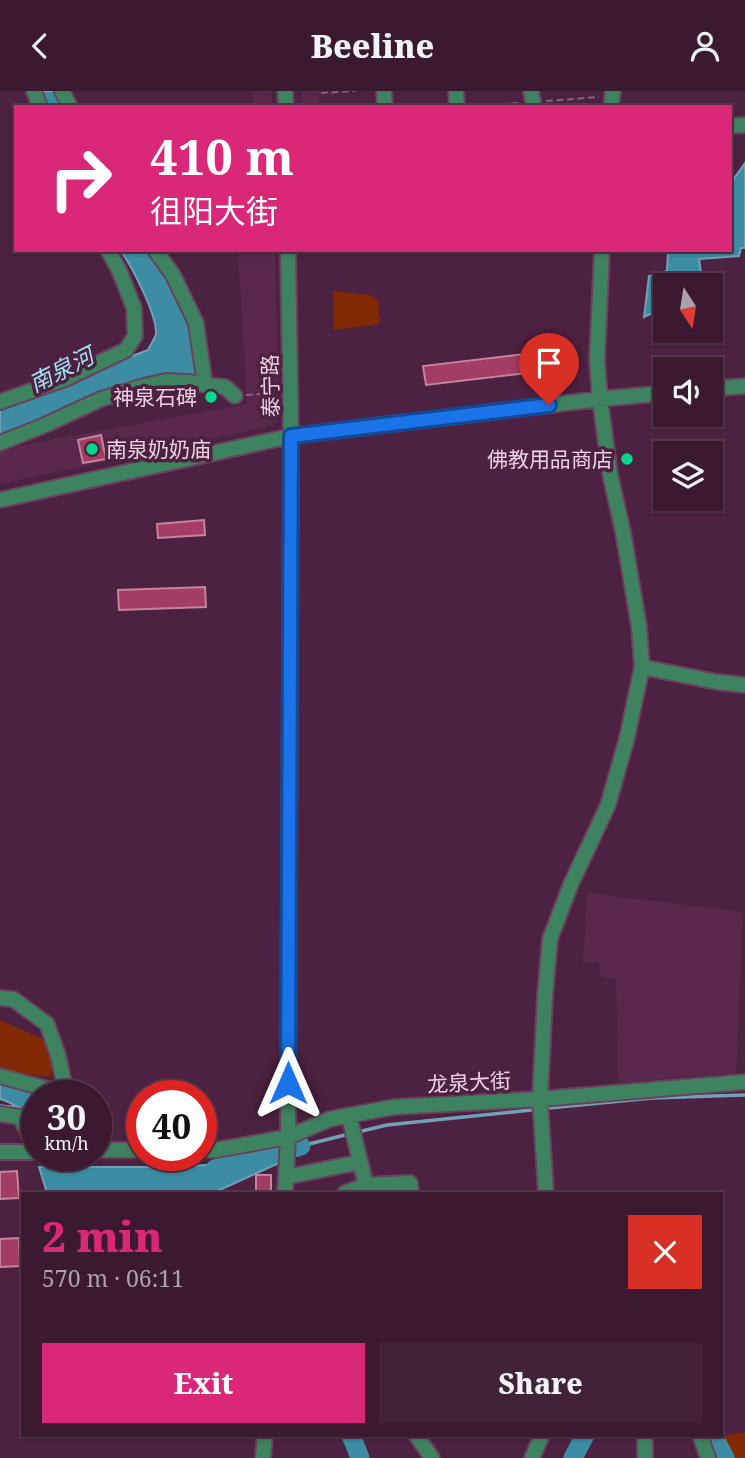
<!DOCTYPE html>
<html lang="en">
<head>
<meta charset="utf-8">
<style>
	:root { --surface:#3a1931; --page:#412239; --text:#f1f3f6; --muted:#aba0ab; --line:#54384d; --accent:#db2777 }
	body { margin:0; font-family:"Noto Serif","Noto Sans SC",serif; background:var(--page); color:var(--text); height:100vh; display:flex; flex-direction:column; font-size:26px; white-space:nowrap }
	* { box-sizing:border-box; margin:0 }
	p { font-size:23px; color:var(--muted) }
	.icon { flex:none; width:38px; height:38px; fill:none; stroke:currentColor; stroke-width:2; stroke-linecap:round; stroke-linejoin:round }
	.map { position:relative; flex:1; overflow:hidden }
	.drawer { position:absolute; left:21px; top:1101px; width:702px; height:245px; display:flex; flex-direction:column; background:var(--surface); border-radius:0px; box-shadow:0 2px 5px #0004,0 0 0 2px var(--line) }
	.drawer>* { flex:none }
	.hud { position:absolute; left:14px; top:14px; width:718px; height:147px; border-radius:0px; box-shadow:0 2px 5px #0004,0 0 0 2px var(--line); background:#db2777; color:#fff; overflow:hidden }
	.needle { width:46px; rotate:168deg }
	.fabs { position:absolute; left:653px; top:182px; display:grid; gap:14px }
	.fabs a { display:grid; place-items:center; width:70px; height:70px; border-radius:0px; background:var(--surface); box-shadow:0 2px 5px #0004,0 0 0 2px var(--line); font-size:35px }
	.speed { position:absolute; left:21px; top:989px; display:flex; gap:14px; font-size:35px; font-weight:700; text-align:center }
	.speed>* { display:grid; place-content:center; width:91px; height:91px; border-radius:50%; background:var(--surface); box-shadow:0 2px 5px #0004,0 0 0 2px var(--line); line-height:1 }
	.speed small { font-size:18px; font-weight:400 }
	.speed .limit { border:10px solid #d22; background:#fff; color:#111 }
	.pin { position:absolute; display:grid; place-items:center; width:60px; height:60px; color:#fff; margin:-72px -30px; border-radius:50% 50% 50% 0; rotate:-45deg; box-shadow:0 0 7px #0007 }
	.pin .icon { rotate:45deg }
	.me { position:absolute; width:77px; margin:-38px; rotate:0deg; stroke-linejoin:round; filter:drop-shadow(0 0 5px #0008) }
	.turn { display:flex; align-items:center; gap:24px; height:147px; padding:0 21px; font-size:32px }
	.turn .icon { width:91px; height:91px; stroke-width:2.5 }
	.turn b { display:block; font-size:49px; line-height:60px }
	.round { display:grid; place-items:center; flex:none; width:74px; height:74px; border-radius:0px; background:var(--page) }
	.head { display:flex; align-items:center; justify-content:space-between; height:119px; padding:0 21px }
	h1 { font-size:42px; font-weight:800; line-height:52px; color:var(--accent) }
	.button { display:flex; gap:14px; margin-top:auto; padding:14px 21px }
	.button a { flex:1; height:80px; border-radius:0px; background:var(--accent); color:#fff; font-size:28px; font-weight:800; line-height:80px; text-align:center }
	.button a+a { background:var(--page); color:var(--text) }
	header { display:flex; justify-content:space-between; align-items:center; height:91px; padding:0 21px; background:var(--surface); font-size:32px; font-weight:800 }
	.map>svg:first-child { display:block }
</style>
</head>
<body>
<header><svg class="icon" aria-label="back" viewBox="0 0 24 24"><path d="M15 5l-7 7 7 7"/></svg>Beeline<svg class="icon" aria-label="person" viewBox="0 0 24 24"><circle cx="12" cy="8" r="4"/><path d="M4 21q1-7 8-7t8 7"/></svg></header>
<div class="map">
<svg width="745" height="1367" viewBox="0 0 745 1367">
	<rect width="100%" height="100%" fill="#4d2141"/>
	<!-- built -->
	<path fill="#5a284d" d="M253,0H271L272,16H253Z
		M302,0H319V16H302Z
		M238,159H275L278,330L267,336L0,393V358L247,313Z
		M587,802L743,821L736,982L618,992L616,888L600,885L599,871H583Z"/>
	<!-- green -->
	<path fill="#812904" d="M333,200L371,204L378,210L380,233L334,239Z
		M0,929L45,949L52,969L51,986L24,983L0,976Z
		M745,1341V1367H709L705,1348Z"/>
	<!-- water -->
	<path fill="#3c8da3" stroke="#71a1b6" stroke-width="2" d="M37,0H58L66,16H44Z
		M745,72V157H741L739,165L699,168L702,188L695,194H665V216L644,226L649,185L667,180L668,159H730V93Z
		M120,159H152L193,234L202,287L173,284L0,347V319L4,316L43,301L60,298L83,284L148,259C150,254 155,248 156,243C157,224 132,175 120,159Z
		M0,989L48,1004H37V1039C27,1026 17,1012 0,1008Z
		M276,1064L277,1073L213,1102H47L39,1076H174L223,1073L259,1065Z"/>
	<g fill="none" stroke-linecap="round" stroke-linejoin="round">
		<!-- stream -->
		<path stroke="#71a1b6" stroke-width="3.5" d="M0,1015L19,1017
			M549,1017L652,1007L745,1004
			M362,1040L387,1034L532,1019
			M301,1055L345,1044
			M59,1064L63,1079"/>
		<!-- river -->
		<path stroke="#3c8da3" stroke-width="19" d="M206,1102L215,1078L301,1055
			M351,1344L360,1367
			M713,1344L725,1367
			M573,1367L585,1344"/>
	</g>
	<!-- building -->
	<path fill="#a43d66" stroke="#c38599" stroke-width="2" d="M542,261L544,280L426,294L423,275Z
		M101,344L106,368L83,372L78,349Z
		M204,429L205,444L158,447L157,433Z
		M205,496L206,516L119,519L118,499Z
		M17,1080L19,1107L0,1108V1081Z
		M256,1084H271V1102H256Z
		M19,1147L20,1175L0,1176V1148Z"/>
	<g fill="none" stroke-linecap="round" stroke-linejoin="round">
		<defs>
			<path id="minor" d="M34,0L40,16
				M62,0L70,16
				M285,0L286,16
				M384,0L385,16
				M456,0L457,16
				M531,0L534,16
				M611,16L613,0
				M730,35L745,34
				M205,294L225,296L235,305
				M710,298L745,295
				M0,311L65,288L126,259L135,245L134,217L119,179L108,159
				M0,352L45,334L101,308L144,295L166,290L189,291L205,294L196,232L173,184L155,159
				M0,409L291,345L600,308L665,302
				M642,576L717,591L745,594
				M0,907L13,908L47,933L58,964L64,992V1004
				M0,985L47,998L53,1004
				M0,1023L20,1026L37,1058
				M349,1025L366,1094
				M96,1059H142
				M201,1059H216L288,1046L330,1028L394,1016L540,1008L745,991
				M0,1061H37
				M286,1086L360,1071
				M285,1102L288,1046L291,345L288,159
				M345,1102L366,1094L410,1092L411,1102
				M546,1102L540,1008L545,905L550,848L571,793L608,714L627,647L642,576L639,535L623,441L610,383L600,308L597,269L602,159
				M416,1344L432,1367
				M645,1344V1367
				M700,1344L708,1367
				M263,1367L265,1344
				M532,1367L542,1344"/>
		</defs>
		<!-- minor casing -->
		<use href="#minor" stroke="#6a415e" stroke-width="18"/>
		<!-- path -->
		<path stroke="#87607b" stroke-width="2" stroke-dasharray="7 3.5" stroke-linecap="butt" d="M321,2L355,0
			M546,10L599,6
			M469,15L519,12
			M246,304L279,302"/>
		<!-- minor -->
		<use href="#minor" stroke="#3e835f" stroke-width="14"/>
	</g>
	<g fill="none" stroke-linecap="round" stroke-linejoin="round">
		<defs>
			<path id="route" d="M288,992L291,345L549,314"/>
		</defs>
		<!-- route casing -->
		<use href="#route" stroke="#114b97" stroke-width="18"/>
		<!-- route -->
		<use href="#route" stroke="#1a73e8" stroke-width="12"/>
	</g>
	<!-- markers -->
	<g fill="#00d98c" stroke="#4d2141" stroke-width="2.5">
		<circle cx="211" cy="306" r="7"/>
		<circle cx="92" cy="358" r="7"/>
		<circle cx="627" cy="368" r="7"/>
	</g>
	<g text-anchor="middle" dominant-baseline="central" stroke-width="7" stroke-linejoin="round" paint-order="stroke">
		<!-- street labels -->
		<g font-size="21" fill="#edd1e3" stroke="#4d2141">
			<text transform="translate(270 295) rotate(-91)">泰宁路</text>
			<text transform="translate(469 991) rotate(-3)">龙泉大街</text>
		</g>
		<!-- poi labels -->
		<g font-size="21" fill="#edd1e3" stroke="#4d2141" text-anchor="end">
			<text x="197" y="306">神泉石碑</text>
			<text x="106" y="358" text-anchor="start">南泉奶奶庙</text>
			<text x="613" y="368">佛教用品商店</text>
		</g>
		<!-- water labels -->
		<g font-size="23" font-style="italic" fill="#a1e0f3" stroke="#4d2141">
			<text transform="translate(61 278) rotate(-27)">南泉河</text>
		</g>
	</g>
</svg>
<div class="fabs">
<a><svg class="needle" viewBox="-14 -14 28 28"><path d="M0-13l5 13h-10z" fill="#e53935"/><path d="M0 13l5-13h-10z" fill="#aba0ab"/></svg></a>
<a><svg class="icon" aria-label="sound" viewBox="0 0 24 24"><path d="M4 9h4l5-4v14l-5-4H4zM17 9q2 3 0 6"/></svg></a>
<a><svg class="icon" aria-label="layers" viewBox="0 0 24 24"><path d="M12 4l9 5-9 5-9-5zM3 14l9 5 9-5"/></svg></a>
</div>
<div class="speed"><div>30<small>km/h</small></div><div class="limit">40</div></div>
<div class="pin" style="left:549px;top:314px;background:#d93025"><svg class="icon" aria-label="arrive" viewBox="0 0 24 24"><path d="M6 21V4h12l-3 4 3 4H6"/></svg></div>
<svg class="me" style="left:288px;top:992px" viewBox="-20 -20 40 40"><path d="M0-17L14 15 0 8-14 15z" fill="#1a73e8" stroke="#fff" stroke-width="4"/></svg>
<div class="hud">
<div class="turn"><svg class="icon" aria-label="right" viewBox="0 0 24 24"><path d="M7 20v-9h11M14 6l5 5-5 5"/></svg><div><b>410 m</b>徂阳大街</div></div>
</div>
<section class="drawer">
<div class="head"><div><h1>2 min</h1><p>570 m · 06:11</p></div><a class="round" style="background:#d93025;color:#fff"><svg class="icon" aria-label="close" viewBox="0 0 24 24"><path d="M6 6l12 12M18 6L6 18"/></svg></a></div>
<div class="button"><a>Exit</a><a>Share</a></div>
</section>
</div>
</body>
</html>
